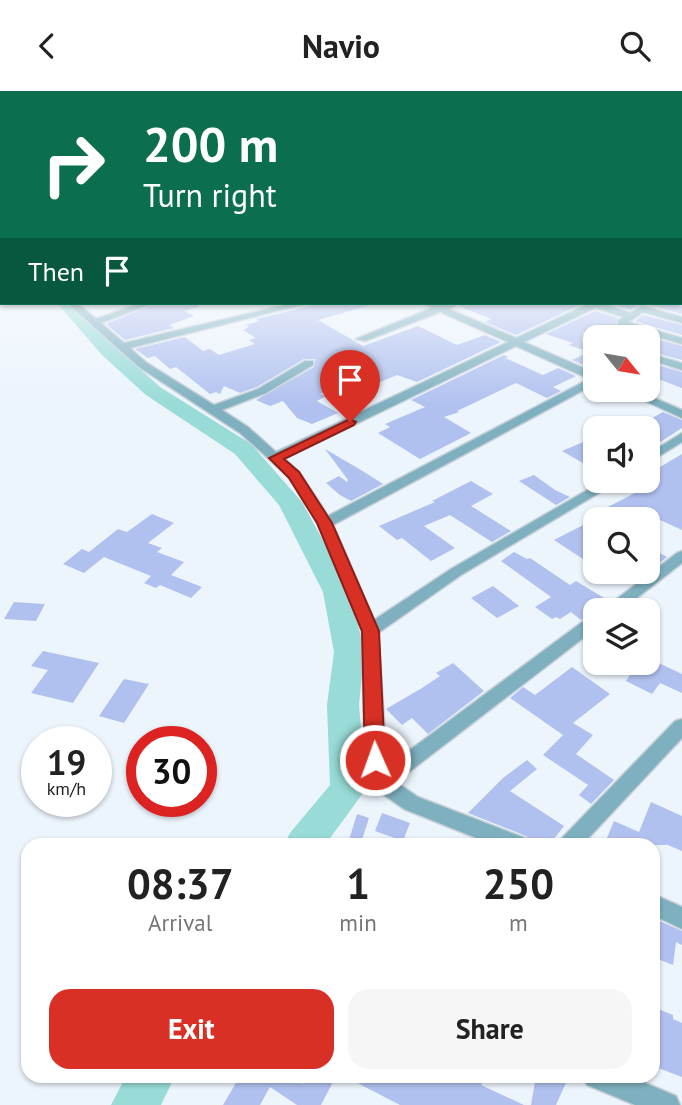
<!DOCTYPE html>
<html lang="en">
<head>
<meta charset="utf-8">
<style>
	:root { --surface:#fff; --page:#f6f6f6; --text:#222; --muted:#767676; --accent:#d93025 }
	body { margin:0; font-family:"PT Sans",sans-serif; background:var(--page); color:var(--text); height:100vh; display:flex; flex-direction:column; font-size:26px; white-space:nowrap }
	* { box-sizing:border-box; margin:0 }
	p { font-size:23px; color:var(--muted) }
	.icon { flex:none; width:38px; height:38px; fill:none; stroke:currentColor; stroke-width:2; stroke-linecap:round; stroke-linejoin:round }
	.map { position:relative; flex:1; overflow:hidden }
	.details { position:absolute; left:21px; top:747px; width:639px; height:245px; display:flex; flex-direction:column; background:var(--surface); border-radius:21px; box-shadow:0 2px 5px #0004 }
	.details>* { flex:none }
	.banner { position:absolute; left:0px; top:0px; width:682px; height:214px; box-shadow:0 2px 5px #0004; background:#0b6e4f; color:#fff; overflow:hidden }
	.needle { width:46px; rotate:120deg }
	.buttons { position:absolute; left:583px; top:234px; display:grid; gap:14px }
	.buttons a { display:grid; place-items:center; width:77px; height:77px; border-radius:14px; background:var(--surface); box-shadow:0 2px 5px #0004; font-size:35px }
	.speed { position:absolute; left:21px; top:635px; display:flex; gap:14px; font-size:35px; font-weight:700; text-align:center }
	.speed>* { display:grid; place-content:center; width:91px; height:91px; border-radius:50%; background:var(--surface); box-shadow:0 2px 5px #0004; line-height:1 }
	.speed small { font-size:18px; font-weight:400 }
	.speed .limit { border:10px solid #d22; background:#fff; color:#111 }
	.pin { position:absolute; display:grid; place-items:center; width:60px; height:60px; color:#fff; margin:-72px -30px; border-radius:50% 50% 50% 0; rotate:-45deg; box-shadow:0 0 7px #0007 }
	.pin .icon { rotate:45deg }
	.me { position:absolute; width:77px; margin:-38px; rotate:358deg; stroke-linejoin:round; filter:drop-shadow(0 0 5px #0008) }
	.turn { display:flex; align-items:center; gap:24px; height:147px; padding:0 28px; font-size:32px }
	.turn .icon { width:91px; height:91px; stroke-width:2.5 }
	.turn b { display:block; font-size:49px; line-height:60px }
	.then { display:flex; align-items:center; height:66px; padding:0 28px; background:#0003; gap:14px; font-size:26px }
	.eta { display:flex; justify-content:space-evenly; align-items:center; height:119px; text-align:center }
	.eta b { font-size:42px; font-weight:600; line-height:49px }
	.button { display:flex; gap:14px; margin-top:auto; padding:14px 28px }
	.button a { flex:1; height:80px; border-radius:21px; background:var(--accent); color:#fff; font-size:28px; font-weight:600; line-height:80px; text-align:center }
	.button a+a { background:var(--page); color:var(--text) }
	header { display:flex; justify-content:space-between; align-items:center; height:91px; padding:0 28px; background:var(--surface); font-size:32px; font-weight:600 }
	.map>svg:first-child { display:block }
</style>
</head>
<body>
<header><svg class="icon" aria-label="back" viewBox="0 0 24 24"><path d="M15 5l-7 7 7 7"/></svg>Navio<svg class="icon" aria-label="search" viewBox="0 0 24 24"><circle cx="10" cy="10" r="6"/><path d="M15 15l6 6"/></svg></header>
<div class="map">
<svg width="682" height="1014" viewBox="0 0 682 1014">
	<rect width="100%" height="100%" fill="#ecf4fc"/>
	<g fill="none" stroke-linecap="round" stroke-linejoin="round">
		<!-- river -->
		<path fill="#98dbd7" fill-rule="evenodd" d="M0,185H2V195H0Z
			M57,212H74L116,256L160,296L251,353L302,411L351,501L364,561L359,614L366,698L325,754H284L290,742L330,694L327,614L334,561L323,501L279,414L235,363L146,304L102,264Z
			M126,985H175L161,1014H111Z"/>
	</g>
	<!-- building -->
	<path fill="#b1c1ef" d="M157,212H198L199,216L184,220L194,225L169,234L174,237L125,249L106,233Z
		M312,212H366L367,215L318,229L363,255L418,235L457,254L485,244L501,251L417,291L397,284L366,297L349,289L320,303L326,305L317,310L338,322L312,333L297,327L283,310L270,315L256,309L314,276L315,268H304L257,296L240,302L224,295L220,303L216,301L210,303L176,276L170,278L155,265L148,267L135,258L185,246L203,260L210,258L219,264L255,253L249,249L256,247L243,239L249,236L246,234L259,230L256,228L310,215Z
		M462,212H584L516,244L485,231L491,228L459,215Z
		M609,212H679L682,215V223L643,212L630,219Z
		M595,220L618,227L617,237L682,255V269L648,260V247H602L600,243L583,241L582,250L595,253V279L572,269L589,261L569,254L573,252L546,243Z
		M643,224L682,234V244L635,230Z
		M504,264L508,266L505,267L543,284L558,277L576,285L553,296L561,300L547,307L516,292L457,320L459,321L444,326L471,342L420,368L378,342L390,336L385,333L425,316L411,309Z
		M648,271L682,281V297L648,284Z
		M663,321L682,329V337L648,359V338L638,335Z
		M595,346V379L562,360Z
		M325,358L361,379L383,393L351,410L340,404L326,392L339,385L347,391L348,389Z
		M682,363V439L660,429H595V462L583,468L554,449L593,429H589L604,418L660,389L655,379Z
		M534,384L555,399L570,406L556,414L519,390Z
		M471,390L493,403L471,415L511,440L492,451L450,424L424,435L455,457L431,470L402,447L397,449L379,435L435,411L432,410Z
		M152,423L174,432L148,452L162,457L157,461L184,471L171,484L202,496L191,507L160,494L156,497L144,492L151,485L104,466L84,482L63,473L82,458L89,461L118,438L127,441Z
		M648,456L667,466L648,481Z
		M514,461L527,468L530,467L570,494L576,490L609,510L581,529L571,521L560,528L556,526L552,528L535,516L551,506L501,470Z
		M493,495L519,515L497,527L471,507Z
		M14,511L45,513L36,530L4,528Z
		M43,560L99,572L73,612L31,602L48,579L31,575Z
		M648,567L682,583V602L660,592L652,603L626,590L638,572H648Z
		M453,572L484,600L428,643L412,627L402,634L386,618L422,597L440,585L436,582Z
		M572,576L610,603L573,632L593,644L576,663L614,689L591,713L579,704L588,694L543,664L563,644L510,607L523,596L535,604Z
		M124,588L149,593L124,632L99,625Z
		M527,669L537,678L510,700L564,735L549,754H532L526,745L468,722L503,687Z
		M651,711L682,725V760L663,752L667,754H604L614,730L639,741Z
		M382,722L410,732L403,750L375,740Z
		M357,723L369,727L361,752L349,749Z
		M653,827L682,840V854L676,851L673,874L653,866Z
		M653,916L673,924V928L682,932V986L653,975Z
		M240,985H290L303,993L307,985H336L321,1014H297L270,996L260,1014H223Z
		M344,985H484L481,994L524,1014H400Z
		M536,985H569L556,1014H531Z"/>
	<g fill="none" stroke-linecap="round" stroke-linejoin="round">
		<defs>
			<path id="street" d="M0,178H2V184H0Z
				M681,205H682V212L681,211Z
				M67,212H77L96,228L141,212H154L101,232L124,252L293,212H309L130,257L147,272L214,314L258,298L305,270H313V274L266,302L222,319L248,336L276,361L508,251L440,221L365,250L356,248L432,217L423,212L441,214L460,212L449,218L516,247L590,212H602L630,222L642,215L682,226V232L643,221L629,231L682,247V253L618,234V230L623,226L595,217L524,251L595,282V293L333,434L374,529L451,478L603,390H619L461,484L378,542L387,676L589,526L595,524V538L396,691L418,706L525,747L528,754H494L404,718L374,697L365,669L362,540L318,432L289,386L240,342L139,276ZM516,255L589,288L328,425L299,381L284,368Z
				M588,243L599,246V247H595V251L584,248V244Z
				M648,262L682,272V279L648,268Z
				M621,299H636L682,319V327Z
				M682,342V351L648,372V363Z
				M682,460V472L620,520H601L677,462Z
				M682,628V647L582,754H559L562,747L675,630Z
				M653,803L682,816V838L653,824Z
				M583,985H629L676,1005L680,1014H635L587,994Z"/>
		</defs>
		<!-- street casing -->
		<use href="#street" stroke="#c7cfd6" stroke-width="3"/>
		<!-- street -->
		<use href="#street" fill="#7eb0bf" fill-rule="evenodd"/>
	</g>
	<!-- sky -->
	<linearGradient id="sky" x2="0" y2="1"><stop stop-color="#88c4e1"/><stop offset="0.55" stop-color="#f6fafe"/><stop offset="1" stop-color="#f6fafe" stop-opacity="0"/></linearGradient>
	<rect width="682" height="314" fill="url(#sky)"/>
	<!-- route -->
	<path fill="#d93025" stroke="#8d1f18" stroke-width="2" d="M350,328L356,331L354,334L284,368L299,381L332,432L379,540L385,669L382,675L375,677L368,675L365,669L362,540L317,432L289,387L269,367Z"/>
</svg>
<div class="buttons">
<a><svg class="needle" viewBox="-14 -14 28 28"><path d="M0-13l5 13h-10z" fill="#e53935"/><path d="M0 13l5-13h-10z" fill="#767676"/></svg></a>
<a><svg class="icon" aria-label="sound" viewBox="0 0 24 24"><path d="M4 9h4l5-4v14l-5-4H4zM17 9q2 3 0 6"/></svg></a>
<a><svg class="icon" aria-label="search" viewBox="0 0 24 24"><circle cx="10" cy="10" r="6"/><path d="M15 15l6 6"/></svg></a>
<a><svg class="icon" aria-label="layers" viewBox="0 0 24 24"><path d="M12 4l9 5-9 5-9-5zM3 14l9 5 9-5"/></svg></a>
</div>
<div class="speed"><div>19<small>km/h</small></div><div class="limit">30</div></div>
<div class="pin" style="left:350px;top:331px;background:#d93025"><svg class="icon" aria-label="arrive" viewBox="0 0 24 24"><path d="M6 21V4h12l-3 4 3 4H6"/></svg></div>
<svg class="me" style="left:375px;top:669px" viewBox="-20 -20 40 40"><circle r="17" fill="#d93025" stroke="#fff" stroke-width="3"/><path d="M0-11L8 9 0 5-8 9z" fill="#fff"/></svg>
<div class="banner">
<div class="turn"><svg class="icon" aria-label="right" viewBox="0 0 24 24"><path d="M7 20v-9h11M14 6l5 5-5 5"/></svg><div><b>200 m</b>Turn right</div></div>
<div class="then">Then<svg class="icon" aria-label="arrive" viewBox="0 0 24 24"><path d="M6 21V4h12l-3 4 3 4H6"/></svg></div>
</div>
<section class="details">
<div class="eta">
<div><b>08:37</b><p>Arrival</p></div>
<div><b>1</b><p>min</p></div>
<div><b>250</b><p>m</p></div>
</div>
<div class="button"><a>Exit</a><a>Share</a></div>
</section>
</div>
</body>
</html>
